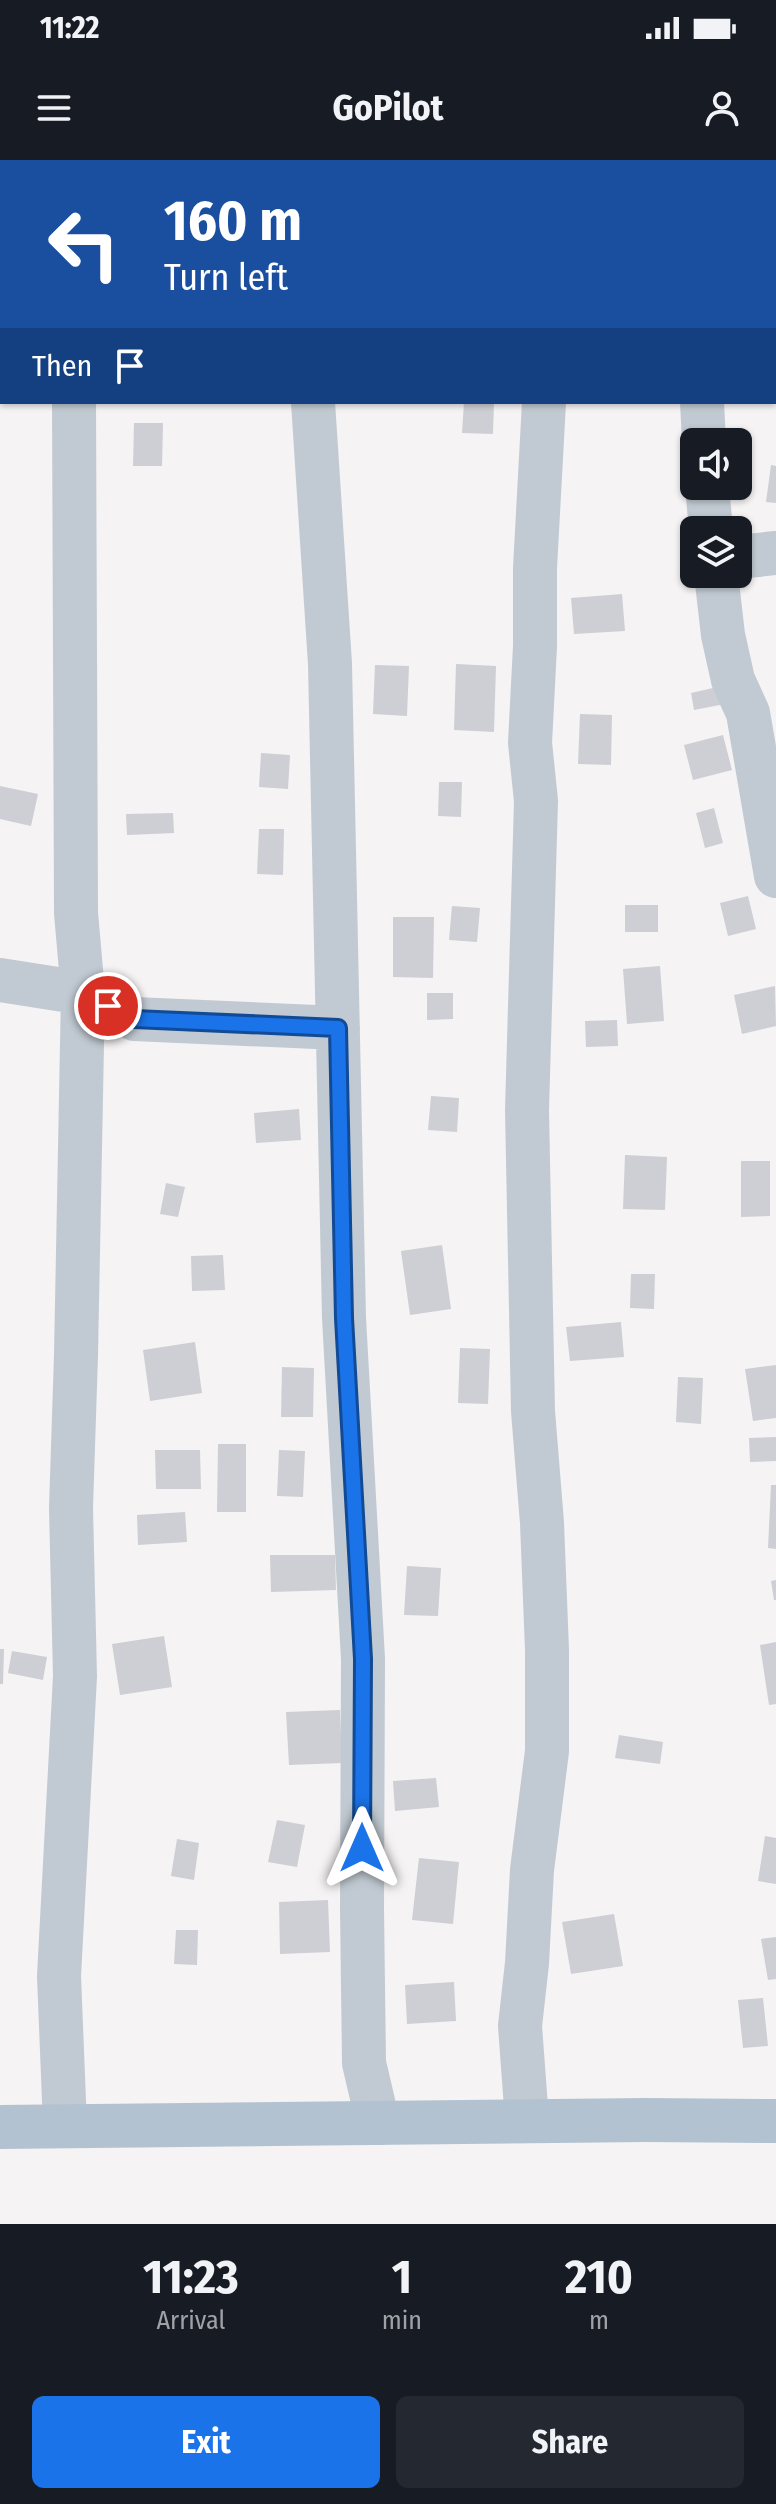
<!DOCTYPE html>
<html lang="en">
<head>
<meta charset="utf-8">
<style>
	:root { --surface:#171b24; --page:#242831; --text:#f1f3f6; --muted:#9ea1a6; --accent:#1a73e8 }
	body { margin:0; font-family:"Fira Sans Condensed",sans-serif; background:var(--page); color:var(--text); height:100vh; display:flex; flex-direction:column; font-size:30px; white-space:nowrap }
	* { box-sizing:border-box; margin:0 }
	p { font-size:26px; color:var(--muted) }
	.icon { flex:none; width:44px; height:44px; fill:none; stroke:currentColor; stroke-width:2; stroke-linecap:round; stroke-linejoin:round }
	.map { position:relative; height:2064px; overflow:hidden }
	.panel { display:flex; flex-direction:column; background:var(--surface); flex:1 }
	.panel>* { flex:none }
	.guide { position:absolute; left:0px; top:0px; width:776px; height:244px; box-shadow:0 2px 6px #0004; background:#1a4fa0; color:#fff; overflow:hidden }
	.tools { position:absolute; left:680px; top:268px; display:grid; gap:16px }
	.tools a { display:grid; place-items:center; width:72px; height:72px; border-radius:12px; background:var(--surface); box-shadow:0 2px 6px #0004; font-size:40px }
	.pin { position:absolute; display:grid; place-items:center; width:68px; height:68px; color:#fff; margin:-34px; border:4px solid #fff; border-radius:50%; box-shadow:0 2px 8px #0007 }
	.me { position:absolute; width:88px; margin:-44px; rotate:0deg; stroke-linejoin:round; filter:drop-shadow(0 0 6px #0008) }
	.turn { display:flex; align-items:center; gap:28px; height:168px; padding:0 32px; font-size:36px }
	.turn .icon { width:104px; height:104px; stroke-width:2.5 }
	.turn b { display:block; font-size:56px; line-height:68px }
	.then { display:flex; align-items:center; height:76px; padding:0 32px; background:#0003; gap:16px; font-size:30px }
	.eta { display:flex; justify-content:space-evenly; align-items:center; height:136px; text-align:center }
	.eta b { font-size:48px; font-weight:700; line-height:56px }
	.cta { display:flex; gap:16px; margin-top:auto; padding:16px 32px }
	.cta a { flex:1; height:92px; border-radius:12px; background:var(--accent); color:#fff; font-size:32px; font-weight:700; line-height:92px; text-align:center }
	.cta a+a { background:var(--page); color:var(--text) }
	.status { display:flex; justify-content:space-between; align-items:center; height:56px; padding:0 40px; background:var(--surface); direction:ltr }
	.status svg { height:22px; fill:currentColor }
	header { display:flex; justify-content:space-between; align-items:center; height:104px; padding:0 32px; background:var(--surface); font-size:36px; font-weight:700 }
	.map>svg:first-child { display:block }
</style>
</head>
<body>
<div class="status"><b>11:22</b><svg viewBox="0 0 49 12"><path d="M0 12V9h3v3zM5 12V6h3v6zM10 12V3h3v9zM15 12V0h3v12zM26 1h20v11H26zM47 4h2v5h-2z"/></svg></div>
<header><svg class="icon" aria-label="menu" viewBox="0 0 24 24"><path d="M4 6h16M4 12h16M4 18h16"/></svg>GoPilot<svg class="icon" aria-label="person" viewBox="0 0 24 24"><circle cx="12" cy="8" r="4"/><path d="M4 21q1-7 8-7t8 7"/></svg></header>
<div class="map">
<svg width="776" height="2064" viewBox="0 0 776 2064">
	<rect width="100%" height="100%" fill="#f5f3f3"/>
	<!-- building -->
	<path fill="#cdcfd5" d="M464,242H494L493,274L462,273Z
		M134,263H163L162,306H133Z
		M771,305L776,306V343L766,342Z
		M622,434L625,471L574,474L571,438Z
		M456,504L496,506L494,572L454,570Z
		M375,505L409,506L407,556L373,554Z
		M726,525L730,543L694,550L691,533Z
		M580,554L612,555L611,605L578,604Z
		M723,575L732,610L693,620L684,585Z
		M261,593L290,595L288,629L259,627Z
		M439,622H462L461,657L438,656Z
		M0,626L38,634L31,666L0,659Z
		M714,648L723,683L705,688L696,653Z
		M173,653L174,673L127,675L126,654Z
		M259,669H284L283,715L257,714Z
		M748,736L756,769L728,776L720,743Z
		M625,745H658V772H625Z
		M452,746L480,748L477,782L449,780Z
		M393,757H434L433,818L393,817Z
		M660,806L664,861L627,864L623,809Z
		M775,826L776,866L742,874L734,835Z
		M427,833H453V859L427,860Z
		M617,860L618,886L586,887L585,861Z
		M431,936L459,938L457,972L428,970Z
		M299,949L301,980L256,983L254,953Z
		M625,995L667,997L665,1050L623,1049Z
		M741,1001H770V1056L741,1057Z
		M166,1023L185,1027L178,1057L160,1054Z
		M442,1085L451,1149L410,1155L401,1091Z
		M223,1095L225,1130L192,1131L191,1096Z
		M631,1114H655L654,1149L630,1148Z
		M621,1162L624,1197L570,1201L566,1167Z
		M195,1182L202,1233L150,1241L143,1190Z
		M460,1188L490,1189L488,1244L458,1243Z
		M776,1205V1258L753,1261L745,1209Z
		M282,1207L314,1208L313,1257H281Z
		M678,1217L703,1218L701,1264L676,1262Z
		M776,1277V1301L750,1302L749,1278Z
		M218,1284H246V1352H217Z
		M155,1290H200L201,1329H156Z
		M279,1290L305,1291L303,1337L277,1336Z
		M771,1325H776V1389L768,1388Z
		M185,1352L187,1382L138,1385L137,1355Z
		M270,1395H335L336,1430L271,1432Z
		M407,1406L441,1408L438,1456L404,1455Z
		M776,1420V1440H774L771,1421Z
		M164,1476L172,1527L120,1535L112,1484Z
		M776,1482V1544L769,1545L760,1485Z
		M0,1489H4L3,1524H0Z
		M12,1491L47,1497L43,1520L8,1513Z
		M340,1550L342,1603L289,1605L286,1552Z
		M619,1575L663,1582L660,1604L615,1598Z
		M436,1618L439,1647L395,1651L393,1621Z
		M277,1660L305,1665L297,1707L268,1702Z
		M765,1676L776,1678V1724L758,1721Z
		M177,1679L199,1683L194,1720L171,1716Z
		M419,1698L459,1702L453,1764L412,1760Z
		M328,1740L330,1792L280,1794L279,1742Z
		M614,1754L623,1806L571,1814L562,1762Z
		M176,1770H198L197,1805L174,1804Z
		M776,1777V1819L768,1820L761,1779Z
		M454,1822L456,1861L407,1864L405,1825Z
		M763,1838L768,1886L743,1888L738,1840Z"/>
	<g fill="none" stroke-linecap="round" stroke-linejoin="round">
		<!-- minor -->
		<path stroke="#c1cad2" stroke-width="44" d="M61,0V2
			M300,2V0
			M551,2L552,0
			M721,2V0
			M313,242L330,504L344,1158L363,1499L362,1749L364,1903L378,1963
			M702,242L704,282
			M707,326L711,370
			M738,397L776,393
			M716,414L723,475L733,520L748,553L776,716
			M0,820L83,833L134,859L338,868
			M527,1961L520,1866L527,1803L532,1710L547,1591V1490L542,1363L533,1251L527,950L536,641L530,583L535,486V408L544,242
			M65,1966L59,1816L75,1516L71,1348L76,1195L83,833L76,753L74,242"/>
		<!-- major -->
		<path stroke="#b3c2d1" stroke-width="44" d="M0,1967L645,1960L776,1961"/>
	</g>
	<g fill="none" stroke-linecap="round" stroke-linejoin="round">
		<defs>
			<path id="route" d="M108,846L134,859L338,868L344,1158L363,1499L362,1688"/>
		</defs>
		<!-- route casing -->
		<use href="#route" stroke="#114b97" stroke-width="20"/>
		<!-- route -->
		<use href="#route" stroke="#1a73e8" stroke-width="14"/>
	</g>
</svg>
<div class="tools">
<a><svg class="icon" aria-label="sound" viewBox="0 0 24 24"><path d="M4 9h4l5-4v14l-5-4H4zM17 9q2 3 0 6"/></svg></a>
<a><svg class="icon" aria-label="layers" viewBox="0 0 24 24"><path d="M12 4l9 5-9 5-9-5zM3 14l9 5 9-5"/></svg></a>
</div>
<div class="pin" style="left:108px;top:846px;background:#d93025"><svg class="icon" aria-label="arrive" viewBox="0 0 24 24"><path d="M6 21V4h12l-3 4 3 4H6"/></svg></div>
<svg class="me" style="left:362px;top:1688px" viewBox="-20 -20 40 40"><path d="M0-17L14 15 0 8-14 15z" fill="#1a73e8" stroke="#fff" stroke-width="4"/></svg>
<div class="guide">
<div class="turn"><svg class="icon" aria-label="left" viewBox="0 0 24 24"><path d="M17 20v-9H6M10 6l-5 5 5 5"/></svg><div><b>160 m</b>Turn left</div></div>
<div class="then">Then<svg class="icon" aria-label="arrive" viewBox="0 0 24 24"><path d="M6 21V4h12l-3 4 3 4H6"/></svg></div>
</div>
</div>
<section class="panel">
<div class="eta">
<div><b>11:23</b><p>Arrival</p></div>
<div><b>1</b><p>min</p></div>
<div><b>210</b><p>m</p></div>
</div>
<div class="cta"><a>Exit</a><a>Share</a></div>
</section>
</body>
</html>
